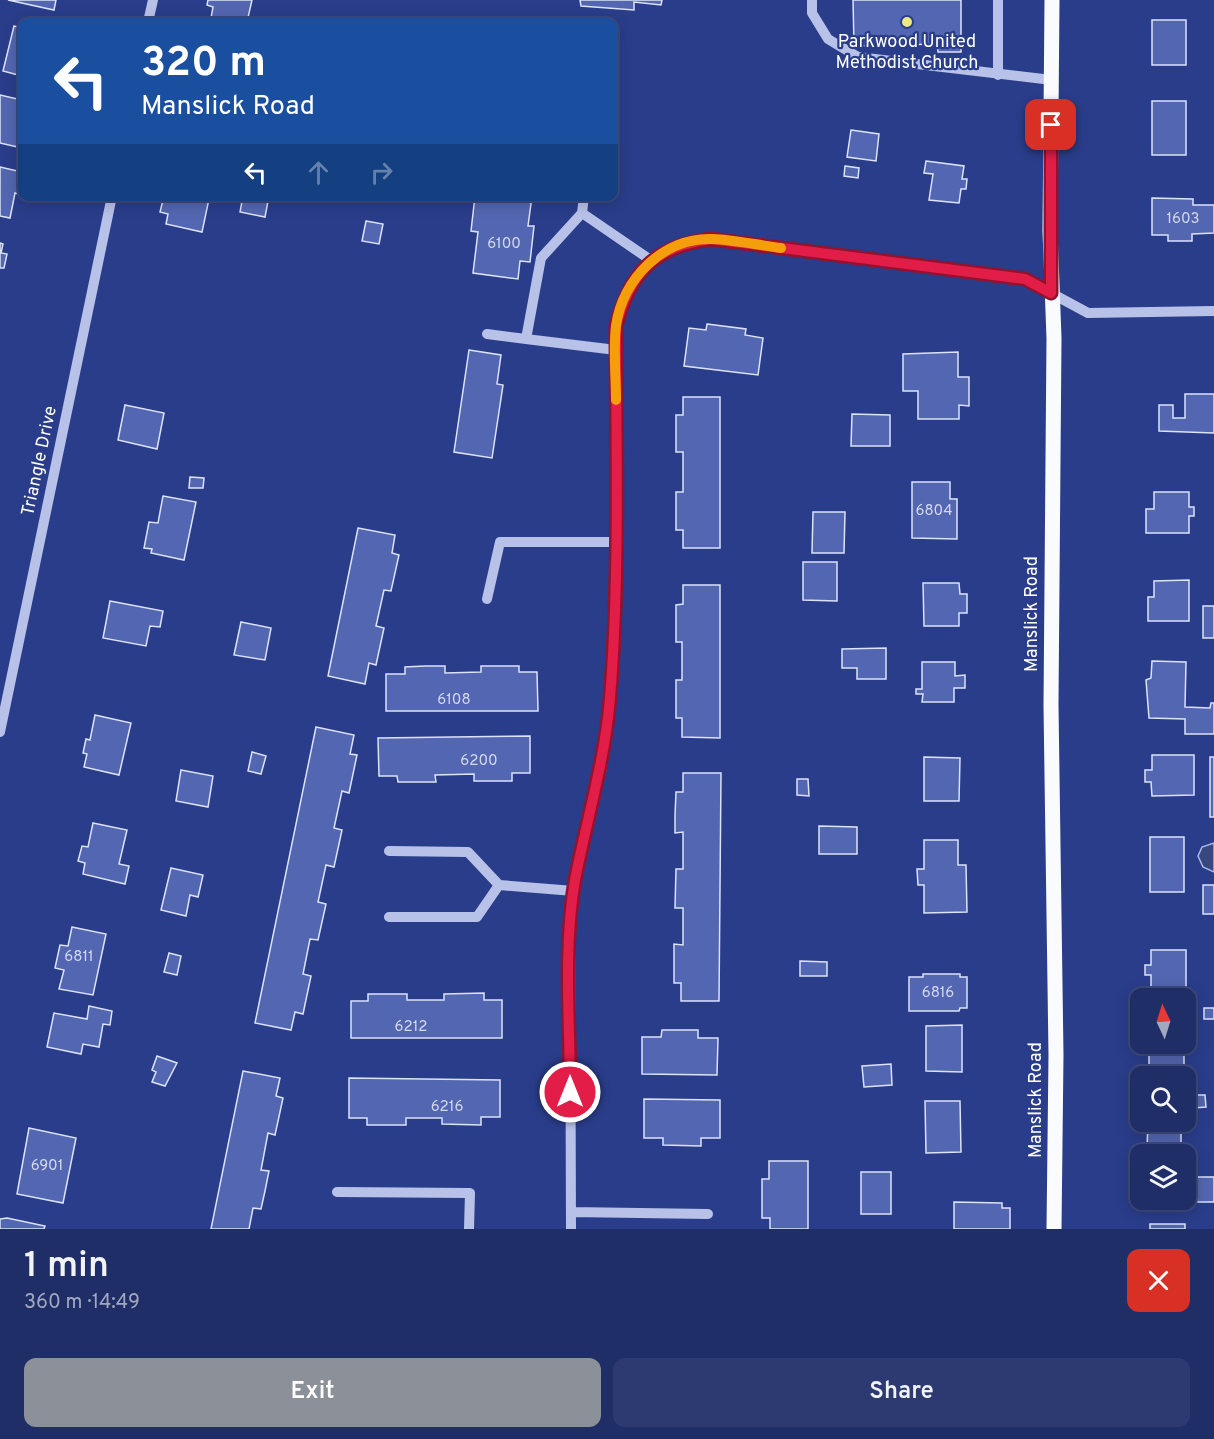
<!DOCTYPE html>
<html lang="en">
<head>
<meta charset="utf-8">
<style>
	:root { --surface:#202e68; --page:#2d3a71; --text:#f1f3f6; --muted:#a2a8c0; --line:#3d4a7c; --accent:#8c9099 }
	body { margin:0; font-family:Overpass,sans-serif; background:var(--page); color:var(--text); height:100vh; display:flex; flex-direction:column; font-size:22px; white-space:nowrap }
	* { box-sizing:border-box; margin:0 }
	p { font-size:20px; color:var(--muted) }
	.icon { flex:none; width:33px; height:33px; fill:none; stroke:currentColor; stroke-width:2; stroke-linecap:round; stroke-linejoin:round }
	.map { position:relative; height:1229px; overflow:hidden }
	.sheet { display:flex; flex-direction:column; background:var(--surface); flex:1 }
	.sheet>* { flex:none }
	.banner { position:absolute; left:18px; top:18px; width:600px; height:183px; border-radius:12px; box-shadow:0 3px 15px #0003,0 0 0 2px var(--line); background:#1a4fa0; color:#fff; overflow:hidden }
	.needle { width:39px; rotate:356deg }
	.fabs { position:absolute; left:1130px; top:988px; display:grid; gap:12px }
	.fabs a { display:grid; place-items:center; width:66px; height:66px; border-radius:12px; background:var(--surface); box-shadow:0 3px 15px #0003,0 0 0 2px var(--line); font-size:30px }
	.pin { position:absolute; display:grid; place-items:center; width:51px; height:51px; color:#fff; margin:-26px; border-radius:12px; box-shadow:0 3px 9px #0006 }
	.me { position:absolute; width:66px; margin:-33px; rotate:0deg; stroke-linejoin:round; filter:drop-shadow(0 0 4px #0008) }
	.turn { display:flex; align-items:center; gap:21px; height:126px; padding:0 24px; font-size:27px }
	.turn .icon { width:78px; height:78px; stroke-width:2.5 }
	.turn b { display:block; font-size:42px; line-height:51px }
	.lanes { display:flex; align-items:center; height:57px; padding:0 24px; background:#0003; justify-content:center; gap:30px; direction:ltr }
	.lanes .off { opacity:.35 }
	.round { display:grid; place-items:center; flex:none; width:63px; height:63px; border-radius:12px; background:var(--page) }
	.head { display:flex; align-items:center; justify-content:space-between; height:102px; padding:0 24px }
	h1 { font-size:36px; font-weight:600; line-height:45px }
	.button { display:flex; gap:12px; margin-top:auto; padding:12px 24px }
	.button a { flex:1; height:69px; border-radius:12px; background:var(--accent); color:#fff; font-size:24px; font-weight:600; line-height:69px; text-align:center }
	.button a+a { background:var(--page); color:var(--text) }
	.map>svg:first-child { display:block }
</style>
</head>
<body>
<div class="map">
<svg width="1214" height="1229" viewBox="0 0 1214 1229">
	<rect width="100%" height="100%" fill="#2a3d8a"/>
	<!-- water -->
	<path fill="#39477f" stroke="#adbae9" stroke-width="1.5" d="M1214,843V872L1203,867L1198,856L1202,847Z"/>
	<!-- building -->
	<path fill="#5366b1" stroke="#dce2f7" stroke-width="1.5" d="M8,0H56L54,10Z
		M208,0H252L247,22L211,18L213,7L207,5Z
		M580,0H662L661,5L634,2V10L581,6Z
		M853,0H961V52H938L937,44L854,46Z
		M1152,20H1186V65H1152Z
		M14,26L22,28V76L3,71Z
		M0,95L22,100V148L0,143Z
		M1152,101H1186V155H1152Z
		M851,130L879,134L876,161L847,157Z
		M926,161L964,166L962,179H967L966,189H961L959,203L929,200L933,174L924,173Z
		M845,166L859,168L858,178L844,176Z
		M0,167L22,172V195L15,193L10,218L0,216Z
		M171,196L209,199L202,232L166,224L168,214L160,212L163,200L170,202Z
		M243,196H269L265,217L240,212Z
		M475,196H532L528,226H534L530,262L520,261L518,279L473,273L478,232L471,231Z
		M1152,198L1193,199V205H1214V233L1192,234V241H1168V235H1152Z
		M366,221L383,224L379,244L362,241Z
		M0,243L3,244L1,253L7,254L4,268H0Z
		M707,324L746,329L745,335L763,338L758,375L684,366L689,328L706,330Z
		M469,350L501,355L497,384L503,385L492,458L454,452Z
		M958,352V377H969V406L959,405V419H918V391H903V354Z
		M1185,394H1214V433L1159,431V405H1173V418H1185Z
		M683,397H720V548H683V530H676V492H683V452H676V415H683Z
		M125,405L164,413L157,449L118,440Z
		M852,414L890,415V446H851Z
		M190,477L204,478L203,488H189Z
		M912,482H950V499H957V539L912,538Z
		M1154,492H1189V507H1194V516H1189V533H1146V509H1154Z
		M163,496L196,502L184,560L151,553L152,549L144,548L149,522L158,523Z
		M813,512H845L844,553H812Z
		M358,528L395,535L392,553L399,555L391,591L384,590L376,626L384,628L376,665L369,663L365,684L328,676Z
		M803,562H837V601L803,600Z
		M1189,580V621H1148V597H1154V581Z
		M923,583H959L960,594H967V613H959V626H924Z
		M683,585H720V738L682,737V718H676V680H682V642H676V605L683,604Z
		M110,601L163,611L160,627L150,626L146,646L103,638Z
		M1203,606H1214V638H1203Z
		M241,622L271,628L265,660L234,655Z
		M886,648V679H857V668H842V649Z
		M1152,661L1186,662L1185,707L1210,708L1211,703H1214V734H1185V719L1149,718L1146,680L1151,678Z
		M922,662H955V676L965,675V688H954V702H922L923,694H916V689H922Z
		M425,666H445V673L481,672V666H519V672H537L538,711H386V674H405V667Z
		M95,715L131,723L119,775L84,767L87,754L83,753L86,739L90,740Z
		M316,727L354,735L350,754L357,755L349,793L342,791L334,828L342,830L334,867L326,865L318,902L326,904L318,940L310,939L303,974L311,976L303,1014L295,1012L291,1030L255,1023Z
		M530,736V773H512V781H474V774L435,775L436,782H398L397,776H379L378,738Z
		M252,752L266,756L261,774L248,771Z
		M1152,755H1194V795L1152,796L1151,782H1145V770H1152Z
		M924,757L960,758L959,801H924Z
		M1210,757H1214V817H1210Z
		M181,770L213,776L208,807L176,801Z
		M683,773H721L719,1001H681V983H674V944L683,945V908H675L676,869H683V832L675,833V815L676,792H683Z
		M797,779H808L809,796L797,795Z
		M93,823L127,830L119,864L129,866L125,884L83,874L85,863L78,861L82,846L88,847Z
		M819,826L857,827V854H819Z
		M1150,837H1184V892H1150Z
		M924,840H958V865H966L967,912L924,913V885H918L917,869H924Z
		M171,868L203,875L198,897L190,895L186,916L161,910Z
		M1203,885H1214V914H1203Z
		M72,927L106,934L93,995L59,989L64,970L55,968L60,945L68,946Z
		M1151,950H1186V991H1176V999H1151V975H1145V965H1151Z
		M169,953L181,956L177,975L164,972Z
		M800,961L827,962V976H800Z
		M923,974H960V977H967V1008H960L959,1011H909V977H923Z
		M484,993V1000H502V1038H351V1001H368V994H407V1000H444V994Z
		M89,1006L112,1011L110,1025L103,1024L99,1047L83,1044L81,1054L47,1047L54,1013L87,1019Z
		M1204,1008H1214V1019H1204Z
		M962,1025V1072L926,1071V1026Z
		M662,1030H698V1038H718L717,1075L642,1074V1037H661Z
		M1149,1044H1184V1077H1149Z
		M157,1056L177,1063L165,1086L152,1082L156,1072L152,1070Z
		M891,1064L892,1085L864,1087L862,1066Z
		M243,1071L280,1078L276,1096L283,1098L275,1135L268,1133L261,1170L269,1171L265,1191L261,1209L253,1208L249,1229H211Z
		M349,1078L500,1080V1117H481V1125L442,1124V1118H406V1125H367V1118H349Z
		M1193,1095H1205L1206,1107L1193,1108Z
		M644,1099L720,1100V1138H701V1146L663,1145V1138H644Z
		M925,1101H960L961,1152L926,1153Z
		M1148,1122H1181V1155H1140L1138,1173V1148H1147Z
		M29,1128L76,1138L63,1203L17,1194Z
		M769,1161H808V1229H770V1218H762V1179H769Z
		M861,1172H891V1214H861Z
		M1197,1177H1214V1202H1197Z
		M954,1202L1002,1203V1208H1010V1229H954Z
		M7,1218L45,1226L44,1229H0V1219Z
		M1150,1224H1185V1229H1150Z"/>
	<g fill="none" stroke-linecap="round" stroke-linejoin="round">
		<!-- minor -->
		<path stroke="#b8c2e9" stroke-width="10" d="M812,0V13L828,39L858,57L1052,80
			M998,0V75
			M148,22L153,0
			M584,196L582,213L541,258L526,339L616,350
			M582,213L652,261
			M487,334L526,339
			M487,599L500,542H615
			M0,732L112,196
			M389,851L468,852L499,885L574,891
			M389,917H477L499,885
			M337,1192L470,1193L469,1229
			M571,1212L708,1214
			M571,1229L570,924L575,881L602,767L610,697L615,570L616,326C629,273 655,246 711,239L1025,279L1088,313L1214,311"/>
		<!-- major -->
		<path stroke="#fafbfe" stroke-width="15" d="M1052,0L1050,231L1054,338L1051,705L1056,1055L1054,1229"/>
	</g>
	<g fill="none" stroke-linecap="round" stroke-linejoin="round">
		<defs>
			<path id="route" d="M570,1092C570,1022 563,948 575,880C587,818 605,760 610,698C620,575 616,450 616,326C630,272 655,246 711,239L1025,279L1051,293V125"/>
		</defs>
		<!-- route casing -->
		<use href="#route" stroke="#92132f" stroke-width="15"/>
		<!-- route -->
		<use href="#route" stroke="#e11d48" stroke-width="10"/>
		<!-- slow -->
		<path stroke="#f59e0b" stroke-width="10" d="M616,400C616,376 613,350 616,326C622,279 664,237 712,239C735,240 758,245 781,248"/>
	</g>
	<!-- markers -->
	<circle fill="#efea80" stroke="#2a3d8a" stroke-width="2" cx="907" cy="22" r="6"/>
	<g text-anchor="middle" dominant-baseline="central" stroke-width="4.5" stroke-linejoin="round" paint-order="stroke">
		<!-- number labels -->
		<g font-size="15" fill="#d4d9ec">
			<text x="1183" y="219">1603</text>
			<text x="504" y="244">6100</text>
			<text x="934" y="511">6804</text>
			<text x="454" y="700">6108</text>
			<text x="479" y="761">6200</text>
			<text x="79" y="957">6811</text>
			<text x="938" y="993">6816</text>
			<text x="411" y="1027">6212</text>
			<text x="447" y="1107">6216</text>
			<text x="47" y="1166">6901</text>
		</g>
		<!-- poi labels -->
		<g font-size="18" fill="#fff" stroke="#2a3d8a">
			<text x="907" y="42">Parkwood United<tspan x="907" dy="21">Methodist Church</tspan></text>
		</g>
		<!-- street labels -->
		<g font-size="18" fill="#fff" stroke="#2a3d8a">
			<text transform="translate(40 461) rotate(-78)">Triangle Drive</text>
			<text transform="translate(1032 614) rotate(-90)">Manslick Road</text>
			<text transform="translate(1036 1100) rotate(-90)">Manslick Road</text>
		</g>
	</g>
</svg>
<div class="fabs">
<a><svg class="needle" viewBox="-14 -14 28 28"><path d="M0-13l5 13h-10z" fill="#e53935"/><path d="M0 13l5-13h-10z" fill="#a2a8c0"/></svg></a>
<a><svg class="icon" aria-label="search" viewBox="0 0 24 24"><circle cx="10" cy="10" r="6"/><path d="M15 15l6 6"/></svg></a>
<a><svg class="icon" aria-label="layers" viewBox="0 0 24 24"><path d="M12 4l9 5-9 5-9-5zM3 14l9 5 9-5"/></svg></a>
</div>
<div class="pin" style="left:1051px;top:125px;background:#d93025"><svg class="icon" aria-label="arrive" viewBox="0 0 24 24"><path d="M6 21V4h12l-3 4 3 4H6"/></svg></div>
<svg class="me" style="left:570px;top:1092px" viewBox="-20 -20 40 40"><circle r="17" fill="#e11d48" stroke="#fff" stroke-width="3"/><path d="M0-11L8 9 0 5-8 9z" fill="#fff"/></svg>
<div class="banner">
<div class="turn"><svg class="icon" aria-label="left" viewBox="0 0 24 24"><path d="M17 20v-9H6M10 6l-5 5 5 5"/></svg><div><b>320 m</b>Manslick Road</div></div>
<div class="lanes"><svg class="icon" aria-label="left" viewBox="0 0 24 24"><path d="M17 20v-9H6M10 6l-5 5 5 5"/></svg><svg class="icon off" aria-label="ahead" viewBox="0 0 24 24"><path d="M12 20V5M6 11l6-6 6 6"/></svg><svg class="icon off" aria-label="right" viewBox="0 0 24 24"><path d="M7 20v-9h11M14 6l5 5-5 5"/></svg></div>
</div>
</div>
<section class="sheet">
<div class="head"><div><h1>1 min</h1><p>360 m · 14:49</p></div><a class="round" style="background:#d93025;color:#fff"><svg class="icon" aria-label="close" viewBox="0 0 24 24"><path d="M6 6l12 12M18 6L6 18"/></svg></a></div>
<div class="button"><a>Exit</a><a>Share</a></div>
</section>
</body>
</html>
